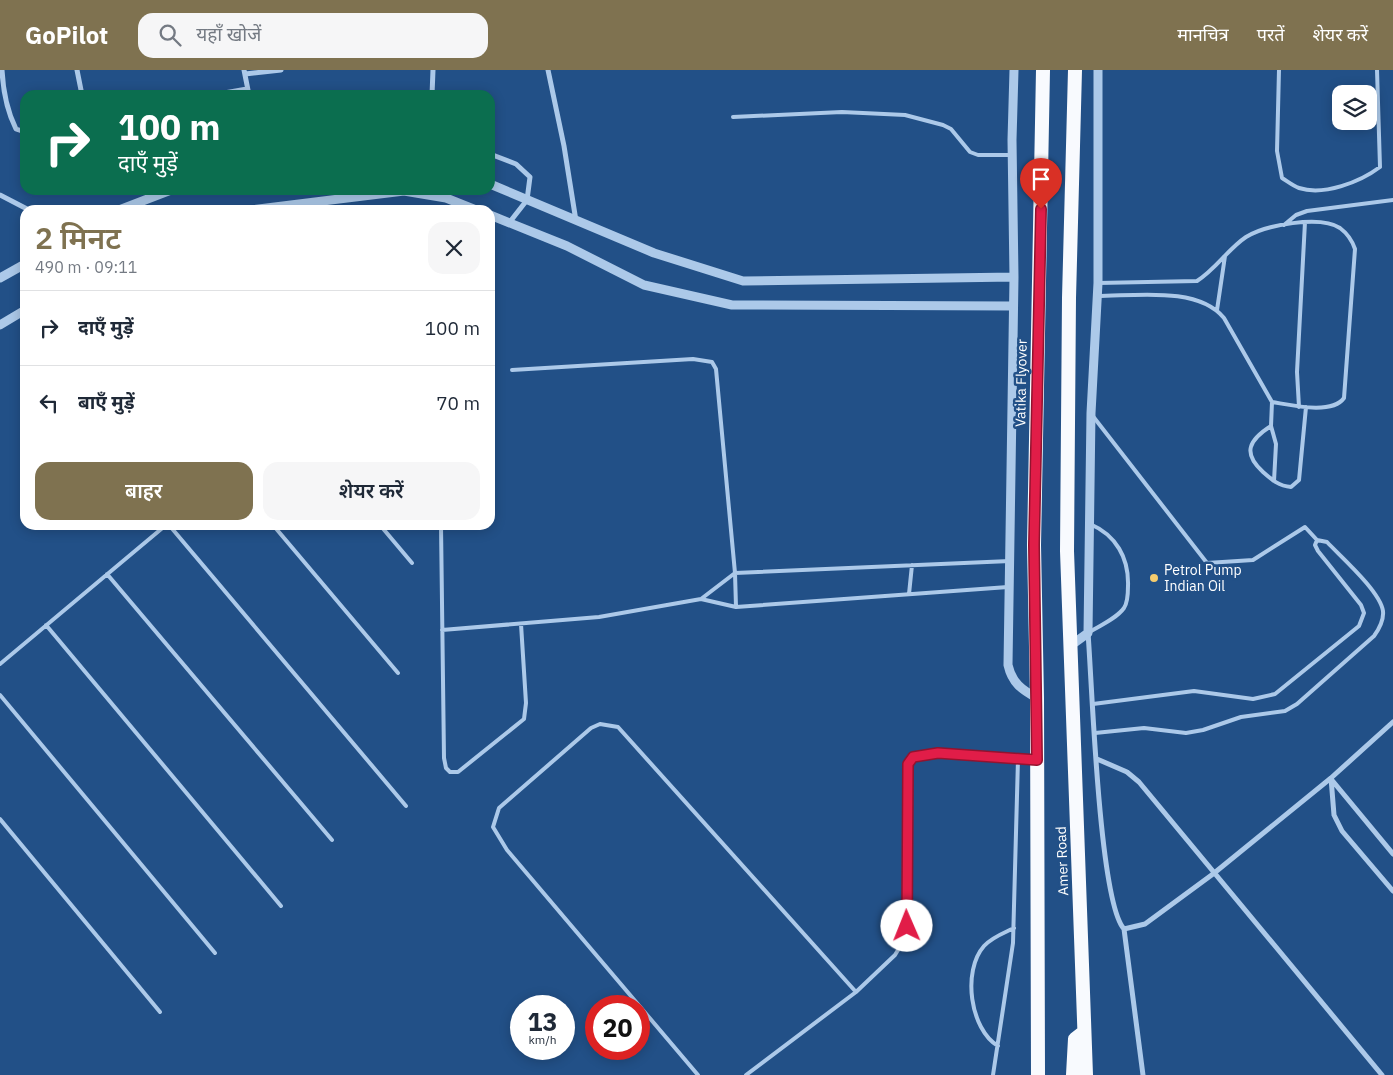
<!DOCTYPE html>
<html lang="hi">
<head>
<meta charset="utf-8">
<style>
	:root { --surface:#fff; --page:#f6f6f7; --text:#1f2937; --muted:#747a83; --line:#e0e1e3; --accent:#7f7250 }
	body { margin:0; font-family:"IBM Plex Sans","Noto Sans Devanagari",sans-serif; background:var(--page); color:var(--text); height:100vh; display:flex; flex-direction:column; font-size:19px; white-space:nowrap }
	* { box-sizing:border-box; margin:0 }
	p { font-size:16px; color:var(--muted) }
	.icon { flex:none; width:28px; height:28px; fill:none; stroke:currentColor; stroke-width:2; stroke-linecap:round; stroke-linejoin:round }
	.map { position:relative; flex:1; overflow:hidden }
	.sheet { position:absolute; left:20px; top:135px; width:475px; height:325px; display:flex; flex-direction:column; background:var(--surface); border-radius:15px; box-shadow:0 2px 12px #0003 }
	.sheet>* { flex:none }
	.banner { position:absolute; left:20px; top:20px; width:475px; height:105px; border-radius:15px; box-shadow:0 2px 12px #0003; background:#0b6e4f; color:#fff; overflow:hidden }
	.buttons { position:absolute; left:1332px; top:15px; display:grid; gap:10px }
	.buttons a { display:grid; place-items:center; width:45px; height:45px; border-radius:10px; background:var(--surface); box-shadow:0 2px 12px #0003; font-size:25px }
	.speed { position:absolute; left:510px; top:925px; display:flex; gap:10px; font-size:25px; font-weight:700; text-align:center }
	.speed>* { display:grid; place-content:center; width:65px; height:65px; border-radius:50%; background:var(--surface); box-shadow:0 2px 12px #0003; line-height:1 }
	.speed small { font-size:12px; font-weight:400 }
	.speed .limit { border:8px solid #d22; background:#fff; color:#111 }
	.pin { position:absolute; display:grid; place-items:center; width:42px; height:42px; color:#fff; margin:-51px -21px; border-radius:50% 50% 50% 0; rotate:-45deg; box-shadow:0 0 5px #0007 }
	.pin .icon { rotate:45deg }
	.me { position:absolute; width:55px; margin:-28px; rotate:359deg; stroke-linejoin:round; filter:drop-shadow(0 0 4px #0008) }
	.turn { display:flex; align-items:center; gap:18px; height:105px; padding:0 15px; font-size:22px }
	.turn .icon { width:65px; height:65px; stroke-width:2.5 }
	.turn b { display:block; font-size:35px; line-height:42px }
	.round { display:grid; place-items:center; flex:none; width:52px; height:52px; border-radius:15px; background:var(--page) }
	.summary { display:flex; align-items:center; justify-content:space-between; height:85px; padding:0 15px }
	h1 { font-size:30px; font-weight:600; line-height:38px; color:var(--accent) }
	.button { display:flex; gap:10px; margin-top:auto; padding:10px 15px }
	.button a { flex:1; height:58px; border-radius:15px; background:var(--accent); color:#fff; font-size:20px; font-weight:600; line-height:58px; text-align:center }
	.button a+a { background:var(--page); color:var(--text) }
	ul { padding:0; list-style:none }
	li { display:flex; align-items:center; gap:15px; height:75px; padding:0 15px; border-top:1px solid var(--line) }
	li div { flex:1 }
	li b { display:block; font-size:19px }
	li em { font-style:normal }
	header { display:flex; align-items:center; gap:30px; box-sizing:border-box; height:70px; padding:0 25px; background:var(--accent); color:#fff }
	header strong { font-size:24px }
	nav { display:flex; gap:28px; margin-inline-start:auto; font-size:18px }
	.search { width:350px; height:45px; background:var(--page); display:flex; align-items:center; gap:12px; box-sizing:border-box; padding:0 18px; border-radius:15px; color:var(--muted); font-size:19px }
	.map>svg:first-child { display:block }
</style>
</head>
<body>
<header>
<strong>GoPilot</strong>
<div class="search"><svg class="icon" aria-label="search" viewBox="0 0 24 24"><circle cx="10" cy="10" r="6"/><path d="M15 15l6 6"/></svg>यहाँ खोजें</div>
<nav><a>मानचित्र</a><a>परतें</a><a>शेयर करें</a></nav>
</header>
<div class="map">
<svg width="1393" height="1005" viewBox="0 0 1393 1005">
	<rect width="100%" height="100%" fill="#225087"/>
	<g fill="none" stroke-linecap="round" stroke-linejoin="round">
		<!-- service -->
		<path stroke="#acc9e9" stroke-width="4" d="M1279,0L1277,81L1282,108C1287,111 1293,116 1299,118C1324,126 1360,112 1380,97L1377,0
			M733,47L842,42L905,45L943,55L951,59L970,82L978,85H1012
			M1284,155L1296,145L1307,141L1393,130
			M1097,226C1135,226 1198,216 1224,248L1272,332C1291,335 1332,345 1344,328L1355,179C1352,170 1348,164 1340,158C1320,145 1265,155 1246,167C1228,179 1216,199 1197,211L1098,213
			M1217,240L1225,186
			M512,300L693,289L712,292L716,299L735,503L736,537
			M1272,332L1271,356L1276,374L1274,411
			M1299,337L1297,302L1305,152
			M1092,345L1207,493L1253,490L1305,457L1317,470
			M1271,356C1249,370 1242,383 1263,402C1272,410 1279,416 1291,417L1299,410L1306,337
			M169,455L406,736
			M273,455L398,603
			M380,455L412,493
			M441,455L444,688L446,698L450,702H458L524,649L526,633L521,554
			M107,504L332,770
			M909,524L912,495
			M701,529L735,503L1010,491
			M46,555L281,836
			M442,560L599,547L701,529L736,537L1008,517
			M1088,563C1099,556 1116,549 1124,538C1128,532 1128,523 1128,516C1129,488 1116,465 1090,454
			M0,594L166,455
			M0,625L215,883
			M1093,634L1194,621L1253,629L1275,624L1359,556L1364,543L1361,535L1318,481L1315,475L1317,470L1327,472C1341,487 1380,521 1383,541C1384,551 1379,559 1374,566L1297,634L1285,641L1241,647L1203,660L1186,663L1144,658L1095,663
			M0,749L160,942
			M998,976C970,959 962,901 984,876C992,867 1004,863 1014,858
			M698,1005L507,780L493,757L499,738L591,658L600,654L618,657L856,922
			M746,1005L856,922L895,885L904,870L907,856L908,694L913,687L938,683L1035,690
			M993,1005L1013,873L1018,689"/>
		<!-- minor -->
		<path stroke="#acc9e9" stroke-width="5" d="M2,0C3,20 7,41 16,59L25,62
			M77,0L82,25
			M244,0L249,25
			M548,0L564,76L576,151
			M245,4L281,0
			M213,25L247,19
			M432,25L433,0
			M490,84L516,94L530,107L527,130L509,153
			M0,125L29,140
			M1088,563C1092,612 1099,832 1124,859L1145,854L1213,804L1331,708L1393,652
			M1097,689L1127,702L1139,712L1382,1005
			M1331,708L1334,745L1342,761L1393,821
			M1331,709L1393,784
			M1124,859L1143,1005"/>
		<!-- tertiary -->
		<path stroke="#acc9e9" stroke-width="9" d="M1014,0L1012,70L1014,207L1008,595C1012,613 1022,620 1037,628
			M490,114L654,183L743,211L1014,207
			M119,140L171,120
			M250,140L404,121L446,128L476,140
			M490,145L567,176L644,215L732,235L1013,236
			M0,208L25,194
			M0,255L25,240
			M1070,576L1088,563L1091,343L1098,213V0"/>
		<!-- trunk -->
		<path stroke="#f8fafe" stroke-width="14" d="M1075,0L1069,228L1067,481L1086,1005
			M1038,1005L1037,628L1034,475L1043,0
			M1073,1005L1075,969L1084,962"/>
	</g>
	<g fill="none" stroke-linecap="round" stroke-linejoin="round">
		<defs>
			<path id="route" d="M907,856L908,694L913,687L938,683L1037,690L1034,475L1041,139"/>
		</defs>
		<!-- route casing -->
		<use href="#route" stroke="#92132f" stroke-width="12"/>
		<!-- route -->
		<use href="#route" stroke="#e11d48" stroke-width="9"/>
	</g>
	<!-- markers -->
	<circle fill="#f5cc6e" stroke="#225087" stroke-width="2" cx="1154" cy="508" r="5"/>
	<g text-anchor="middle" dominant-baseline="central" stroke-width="5" stroke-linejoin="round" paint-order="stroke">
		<!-- street labels -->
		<g font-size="14" fill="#fff" stroke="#225087">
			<text transform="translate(1021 313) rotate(-89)">Vatika Flyover</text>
			<text transform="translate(1062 791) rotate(-92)">Amer Road</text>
		</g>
		<!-- poi labels -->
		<g font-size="14" fill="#fff" stroke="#225087" text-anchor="start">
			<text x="1164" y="500">Petrol Pump<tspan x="1164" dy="16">Indian Oil</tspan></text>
		</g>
	</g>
</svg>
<div class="buttons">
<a><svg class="icon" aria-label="layers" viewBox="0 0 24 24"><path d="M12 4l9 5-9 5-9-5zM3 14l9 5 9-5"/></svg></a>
</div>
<div class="speed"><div>13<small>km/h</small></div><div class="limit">20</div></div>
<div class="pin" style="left:1041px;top:139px;background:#d93025"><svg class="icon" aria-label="arrive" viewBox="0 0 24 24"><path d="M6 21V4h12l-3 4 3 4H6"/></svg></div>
<svg class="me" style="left:907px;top:856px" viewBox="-20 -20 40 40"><circle r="19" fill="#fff"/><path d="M0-13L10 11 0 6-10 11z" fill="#e11d48"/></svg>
<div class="banner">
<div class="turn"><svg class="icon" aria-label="right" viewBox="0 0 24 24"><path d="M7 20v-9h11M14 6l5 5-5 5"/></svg><div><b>100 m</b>दाएँ मुड़ें</div></div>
</div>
<section class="sheet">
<div class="summary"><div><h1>2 मिनट</h1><p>490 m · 09:11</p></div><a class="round"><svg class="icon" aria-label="close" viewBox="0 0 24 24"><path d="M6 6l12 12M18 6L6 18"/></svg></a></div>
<ul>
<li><svg class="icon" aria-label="right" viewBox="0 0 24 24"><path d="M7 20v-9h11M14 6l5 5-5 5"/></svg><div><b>दाएँ मुड़ें</b></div><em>100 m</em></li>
<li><svg class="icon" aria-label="left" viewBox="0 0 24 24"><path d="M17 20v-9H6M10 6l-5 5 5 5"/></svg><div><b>बाएँ मुड़ें</b></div><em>70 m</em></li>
</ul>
<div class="button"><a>बाहर</a><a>शेयर करें</a></div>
</section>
</div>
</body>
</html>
